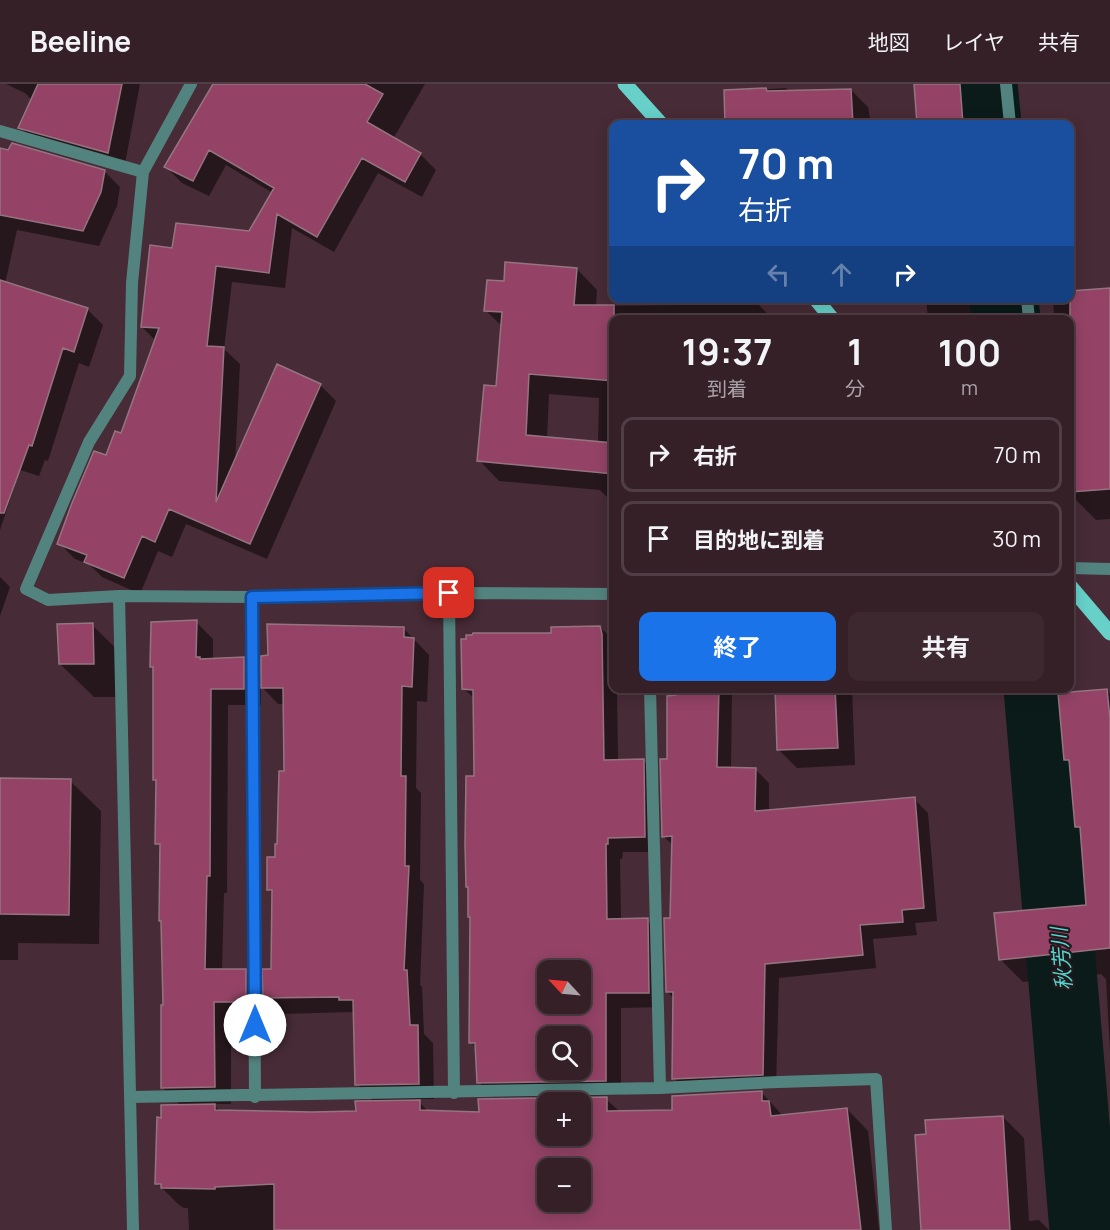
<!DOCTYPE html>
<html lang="ja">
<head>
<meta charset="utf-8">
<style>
	:root { --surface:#352028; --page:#3d2830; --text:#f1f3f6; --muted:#aaa3a8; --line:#4f3e45; --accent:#1a73e8 }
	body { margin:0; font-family:Manrope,"Noto Sans JP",sans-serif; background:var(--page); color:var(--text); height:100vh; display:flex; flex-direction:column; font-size:22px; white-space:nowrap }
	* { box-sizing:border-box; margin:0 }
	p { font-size:20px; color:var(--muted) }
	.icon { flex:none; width:33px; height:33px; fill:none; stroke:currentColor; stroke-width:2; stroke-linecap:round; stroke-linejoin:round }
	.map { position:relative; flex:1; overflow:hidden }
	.side { position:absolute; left:609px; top:231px; width:465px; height:378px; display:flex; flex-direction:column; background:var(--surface); border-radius:12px; box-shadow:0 3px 15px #0003,0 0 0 2px var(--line) }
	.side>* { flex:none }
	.banner { position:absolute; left:609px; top:36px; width:465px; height:183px; border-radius:12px; box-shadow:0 3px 15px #0003,0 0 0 2px var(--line); background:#1a4fa0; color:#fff; overflow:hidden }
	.needle { width:39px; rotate:296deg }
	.controls { position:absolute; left:537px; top:876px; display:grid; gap:12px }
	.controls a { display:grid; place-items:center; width:54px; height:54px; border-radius:12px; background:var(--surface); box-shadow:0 3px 15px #0003,0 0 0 2px var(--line); font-size:30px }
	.pin { position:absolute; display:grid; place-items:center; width:51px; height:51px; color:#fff; margin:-26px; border-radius:12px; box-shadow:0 3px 9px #0006 }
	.me { position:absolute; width:66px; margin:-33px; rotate:0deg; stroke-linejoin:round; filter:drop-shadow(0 0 4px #0008) }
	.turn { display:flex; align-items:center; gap:21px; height:126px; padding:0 30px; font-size:27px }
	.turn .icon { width:78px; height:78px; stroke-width:2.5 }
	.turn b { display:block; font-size:42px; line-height:51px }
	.lanes { display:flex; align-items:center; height:57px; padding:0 30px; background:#0003; justify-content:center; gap:30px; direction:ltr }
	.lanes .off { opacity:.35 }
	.eta { display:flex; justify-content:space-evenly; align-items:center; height:102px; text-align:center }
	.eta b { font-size:36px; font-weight:700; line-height:42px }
	.button { display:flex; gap:12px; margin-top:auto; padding:12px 30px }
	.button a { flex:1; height:69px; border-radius:12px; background:var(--accent); color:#fff; font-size:24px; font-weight:700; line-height:69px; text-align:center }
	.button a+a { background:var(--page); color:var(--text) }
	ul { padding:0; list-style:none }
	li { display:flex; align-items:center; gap:18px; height:75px; margin:0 12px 9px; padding:0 18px; border:3px solid var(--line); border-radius:12px }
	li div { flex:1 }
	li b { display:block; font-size:22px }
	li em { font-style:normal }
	header { display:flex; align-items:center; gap:36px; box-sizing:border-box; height:84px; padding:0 30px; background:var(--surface); border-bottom:2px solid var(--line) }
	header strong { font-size:28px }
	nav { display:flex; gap:33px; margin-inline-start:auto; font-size:21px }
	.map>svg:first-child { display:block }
</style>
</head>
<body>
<header>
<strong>Beeline</strong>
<nav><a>地図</a><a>レイヤ</a><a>共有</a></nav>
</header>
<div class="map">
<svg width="1110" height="1146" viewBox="0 0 1110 1146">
	<rect width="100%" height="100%" fill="#472b36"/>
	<!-- shadow -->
	<path fill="#0007" fill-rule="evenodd" d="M6,0H140L124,85L36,59L20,43L33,17L25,9Z
		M215,0H425L393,55L420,70L436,86L422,113L378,89L334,168L292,144L285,204L232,198L224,265L240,280L235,379L320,301L336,317L267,475L186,440L172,473L158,467L140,510L102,493L90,481L75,475L59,459L107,373L121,351L156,257L142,243L174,166L250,149L273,109L226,81L209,112L182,99L166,83Z
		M916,0H975L979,40H919Z
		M786,4L790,8L851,6L868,23L871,40H727L726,8Z
		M0,65L104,87L120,103L117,122L99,162L17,146L5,200L87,225L103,241L89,283L79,279L48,377L45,376L39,392L20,386L0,446Z
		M577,185L597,206L596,222L758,220L774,236H614V420L600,406L499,397L479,376L497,304L502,242L485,226L505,199ZM549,310L599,314L598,359L547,354Z
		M1110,205V435L1096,436L1070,410V236H1054L1053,214H1070V208Z
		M926,214H990L992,236H928Z
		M0,493L10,503L0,532Z
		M196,538L213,555V576L244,574L262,593L404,545L429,571L427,618L417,617L416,704L421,709L420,796L424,800L420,901L422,903L424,950L433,959L434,1015H416L429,1028L481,1030L480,1017L606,1015L620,1028L673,1027L762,1009L783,1032L847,1025L868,1047L879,1146H189L188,1124H184L178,1120L157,1099L181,1022L163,1004L164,922L162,764L157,759V699L154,696L155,585L152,583ZM261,602L278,620H285L286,688L279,762L268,805L273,810V887L264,905L245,887L222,886L224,809H227L228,621H261ZM263,912L280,930L354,928L357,1000L375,1019L357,1028H221L213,1020H231V935H255L254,932L263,931ZM548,1018H580V1052H548ZM548,1084H580V1118H548Z
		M92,541L126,574L127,613H94L60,580Z
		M600,543L614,557V604H617L618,677L643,676L658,692L660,768H623L622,775H620L621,836H647L662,851L664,923L621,924V1011L494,1013L479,998L477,965L471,958L476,694L475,615L464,605L553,550ZM548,886H580V920H548ZM548,952H580V986H548Z
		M668,604H732L731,685H755L769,699V728L914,715L928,729L937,837L915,839L917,851L873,855L876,884L779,894L776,1004L688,1008L674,994L675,915L667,908L674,762L663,752L669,676Z
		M776,604H852L855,681L797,684L779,666Z
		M1107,606L1110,610V967L1106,895L1101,890L1023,898L1000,875L1087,822L1082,748L1076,743L1071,681L1066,675Z
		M0,695L70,697L101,727L99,860L18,859V876H0Z
		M1003,1033L1024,1054L1029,1137L1039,1136L1049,1146H922L928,1051Z"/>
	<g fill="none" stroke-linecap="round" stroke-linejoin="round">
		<!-- river -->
		<path stroke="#0a1b1a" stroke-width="69" d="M983,0L987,40
			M1004,214L1006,236
			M1038,604L1084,1146"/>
	</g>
	<!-- building -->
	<path fill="#944366" stroke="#957480" stroke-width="1.5" fill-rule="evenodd" d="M38,0H122L108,69L18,44Z
		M213,0H365L383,10L367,38L421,69L405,98L362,74L317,153L277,130L269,189L216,182L207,262L224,263L216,418L277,280L321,300L250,460L169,425L155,458L142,452L124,494L84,478L87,471L57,460L72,419L94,367L106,371L115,347L121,349L159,244L141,243L150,161L172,164L176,139L249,147L274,104L209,66L193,97L164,83Z
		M914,0H960L963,40H917Z
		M766,4L767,7L851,5L853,40H725L724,6Z
		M12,59L105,86L101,108L83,147L0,131V64L8,66Z
		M505,178L577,184L574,221H614V297L529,290L526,351L614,359V390L477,377L484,301L496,302L502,228L484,227L487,196L504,197Z
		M0,196L88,224L74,268L63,264L32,362L29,361L4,429H0Z
		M1110,204V405L1070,408V207Z
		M197,536L196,573H200V575L244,573V605H211L210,792H207L205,885H246V915H238V918H214L215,1003L161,1004V921H163L161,837H159L160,760H155L156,696H153V583H150L151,538Z
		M93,539L94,580H59L57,540Z
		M267,540L404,543V553L414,554L412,603L402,602L401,692H406L405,782H409L404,886H407L410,941H418L419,1000L355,1001L353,916H339V913L263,914L262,885H271L272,806H267V773H275V760H277L279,687H284L283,604H261V572L268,571Z
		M600,542L602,550L604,676L644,675L645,753L608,754V760H606L607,835L648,834L649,909H606V997L477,999L475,959H469L470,833H468V803H466L465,760L466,692H474L473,606L462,605L461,555H466V551H472L473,549H551V543ZM548,886H580V920H548ZM548,952H580V986H548Z
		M676,604H719L717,683L756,684L755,727L915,713L924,824L902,826L903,838L860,841L863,871L765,880L763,991L672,995L673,908H666L664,834H670L672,752L662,753L660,675H667V612L676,611Z
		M775,604H835L838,664L777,666Z
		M1107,605L1110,635V864L999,876L994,829L1086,821L1080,743H1075L1069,676H1064L1058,609Z
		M0,694L71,695L69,831L0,830Z
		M762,1007V1017H769L771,1032L847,1024L861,1146H274V1100L215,1103V1105L161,1104V1100H155L157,1033L161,1034V1021L215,1020V1026L312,1028L356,1027L355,1017L420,1016V1026L479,1028L478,1015L607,1013V1027L672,1026V1012ZM548,1018H580V1052H548ZM548,1084H580V1118H548Z
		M1003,1032L1010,1146H921L915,1051L926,1050L925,1036Z"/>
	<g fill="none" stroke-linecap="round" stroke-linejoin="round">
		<!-- minor -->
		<path stroke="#53837f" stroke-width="12" d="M1006,0L1010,40
			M0,47L143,88L132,199L130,292L89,358L26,505L48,516L119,512L252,513L449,509L614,510
			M143,88L191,0
			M1027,214L1029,236
			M1070,484L1110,485
			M449,509L454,1009
			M119,512L133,1146
			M252,513L255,1013
			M660,1004L779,998L876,995L886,1146
			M130,1013L660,1004L650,604"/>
		<!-- primary -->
		<path stroke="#66d0c9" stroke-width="15" d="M625,0L661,40
			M815,214L833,236
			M1070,502L1110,549"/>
	</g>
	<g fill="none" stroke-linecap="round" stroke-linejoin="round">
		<defs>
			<path id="route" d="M255,941L252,513L449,509"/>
		</defs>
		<!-- route casing -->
		<use href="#route" stroke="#114b97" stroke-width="15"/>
		<!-- route -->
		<use href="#route" stroke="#1a73e8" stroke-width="10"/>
	</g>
	<g text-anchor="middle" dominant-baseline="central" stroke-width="4.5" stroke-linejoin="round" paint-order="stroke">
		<!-- water labels -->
		<g font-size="21" font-style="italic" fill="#50d8d0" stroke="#25181d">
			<text transform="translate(1061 875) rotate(-95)">秋芳川</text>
		</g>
	</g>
</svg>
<div class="controls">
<a><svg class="needle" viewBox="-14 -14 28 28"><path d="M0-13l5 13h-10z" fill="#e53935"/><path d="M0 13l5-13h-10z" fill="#aaa3a8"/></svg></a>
<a><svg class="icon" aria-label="search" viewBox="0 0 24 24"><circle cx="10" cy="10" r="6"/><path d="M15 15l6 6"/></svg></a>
<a>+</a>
<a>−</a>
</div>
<div class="pin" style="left:449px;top:509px;background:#d93025"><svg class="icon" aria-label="arrive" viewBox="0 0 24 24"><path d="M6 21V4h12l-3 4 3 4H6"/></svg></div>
<svg class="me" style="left:255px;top:941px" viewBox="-20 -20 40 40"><circle r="19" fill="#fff"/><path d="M0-13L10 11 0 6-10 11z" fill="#1a73e8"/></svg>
<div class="banner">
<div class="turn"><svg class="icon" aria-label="right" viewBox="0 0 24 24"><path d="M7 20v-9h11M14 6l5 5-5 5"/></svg><div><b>70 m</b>右折</div></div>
<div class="lanes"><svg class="icon off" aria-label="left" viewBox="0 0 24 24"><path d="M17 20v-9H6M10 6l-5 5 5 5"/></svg><svg class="icon off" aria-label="ahead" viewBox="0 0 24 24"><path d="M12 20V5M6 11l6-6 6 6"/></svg><svg class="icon" aria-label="right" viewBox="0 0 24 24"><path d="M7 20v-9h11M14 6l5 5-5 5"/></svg></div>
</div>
<section class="side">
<div class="eta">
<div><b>19:37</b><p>到着</p></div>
<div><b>1</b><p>分</p></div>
<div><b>100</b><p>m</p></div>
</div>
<ul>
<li><svg class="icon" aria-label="right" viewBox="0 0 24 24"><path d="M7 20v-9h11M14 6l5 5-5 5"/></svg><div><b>右折</b></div><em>70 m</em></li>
<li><svg class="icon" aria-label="arrive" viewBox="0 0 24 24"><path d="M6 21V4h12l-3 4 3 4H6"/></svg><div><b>目的地に到着</b></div><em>30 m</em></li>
</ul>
<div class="button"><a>終了</a><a>共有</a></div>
</section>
</div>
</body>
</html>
